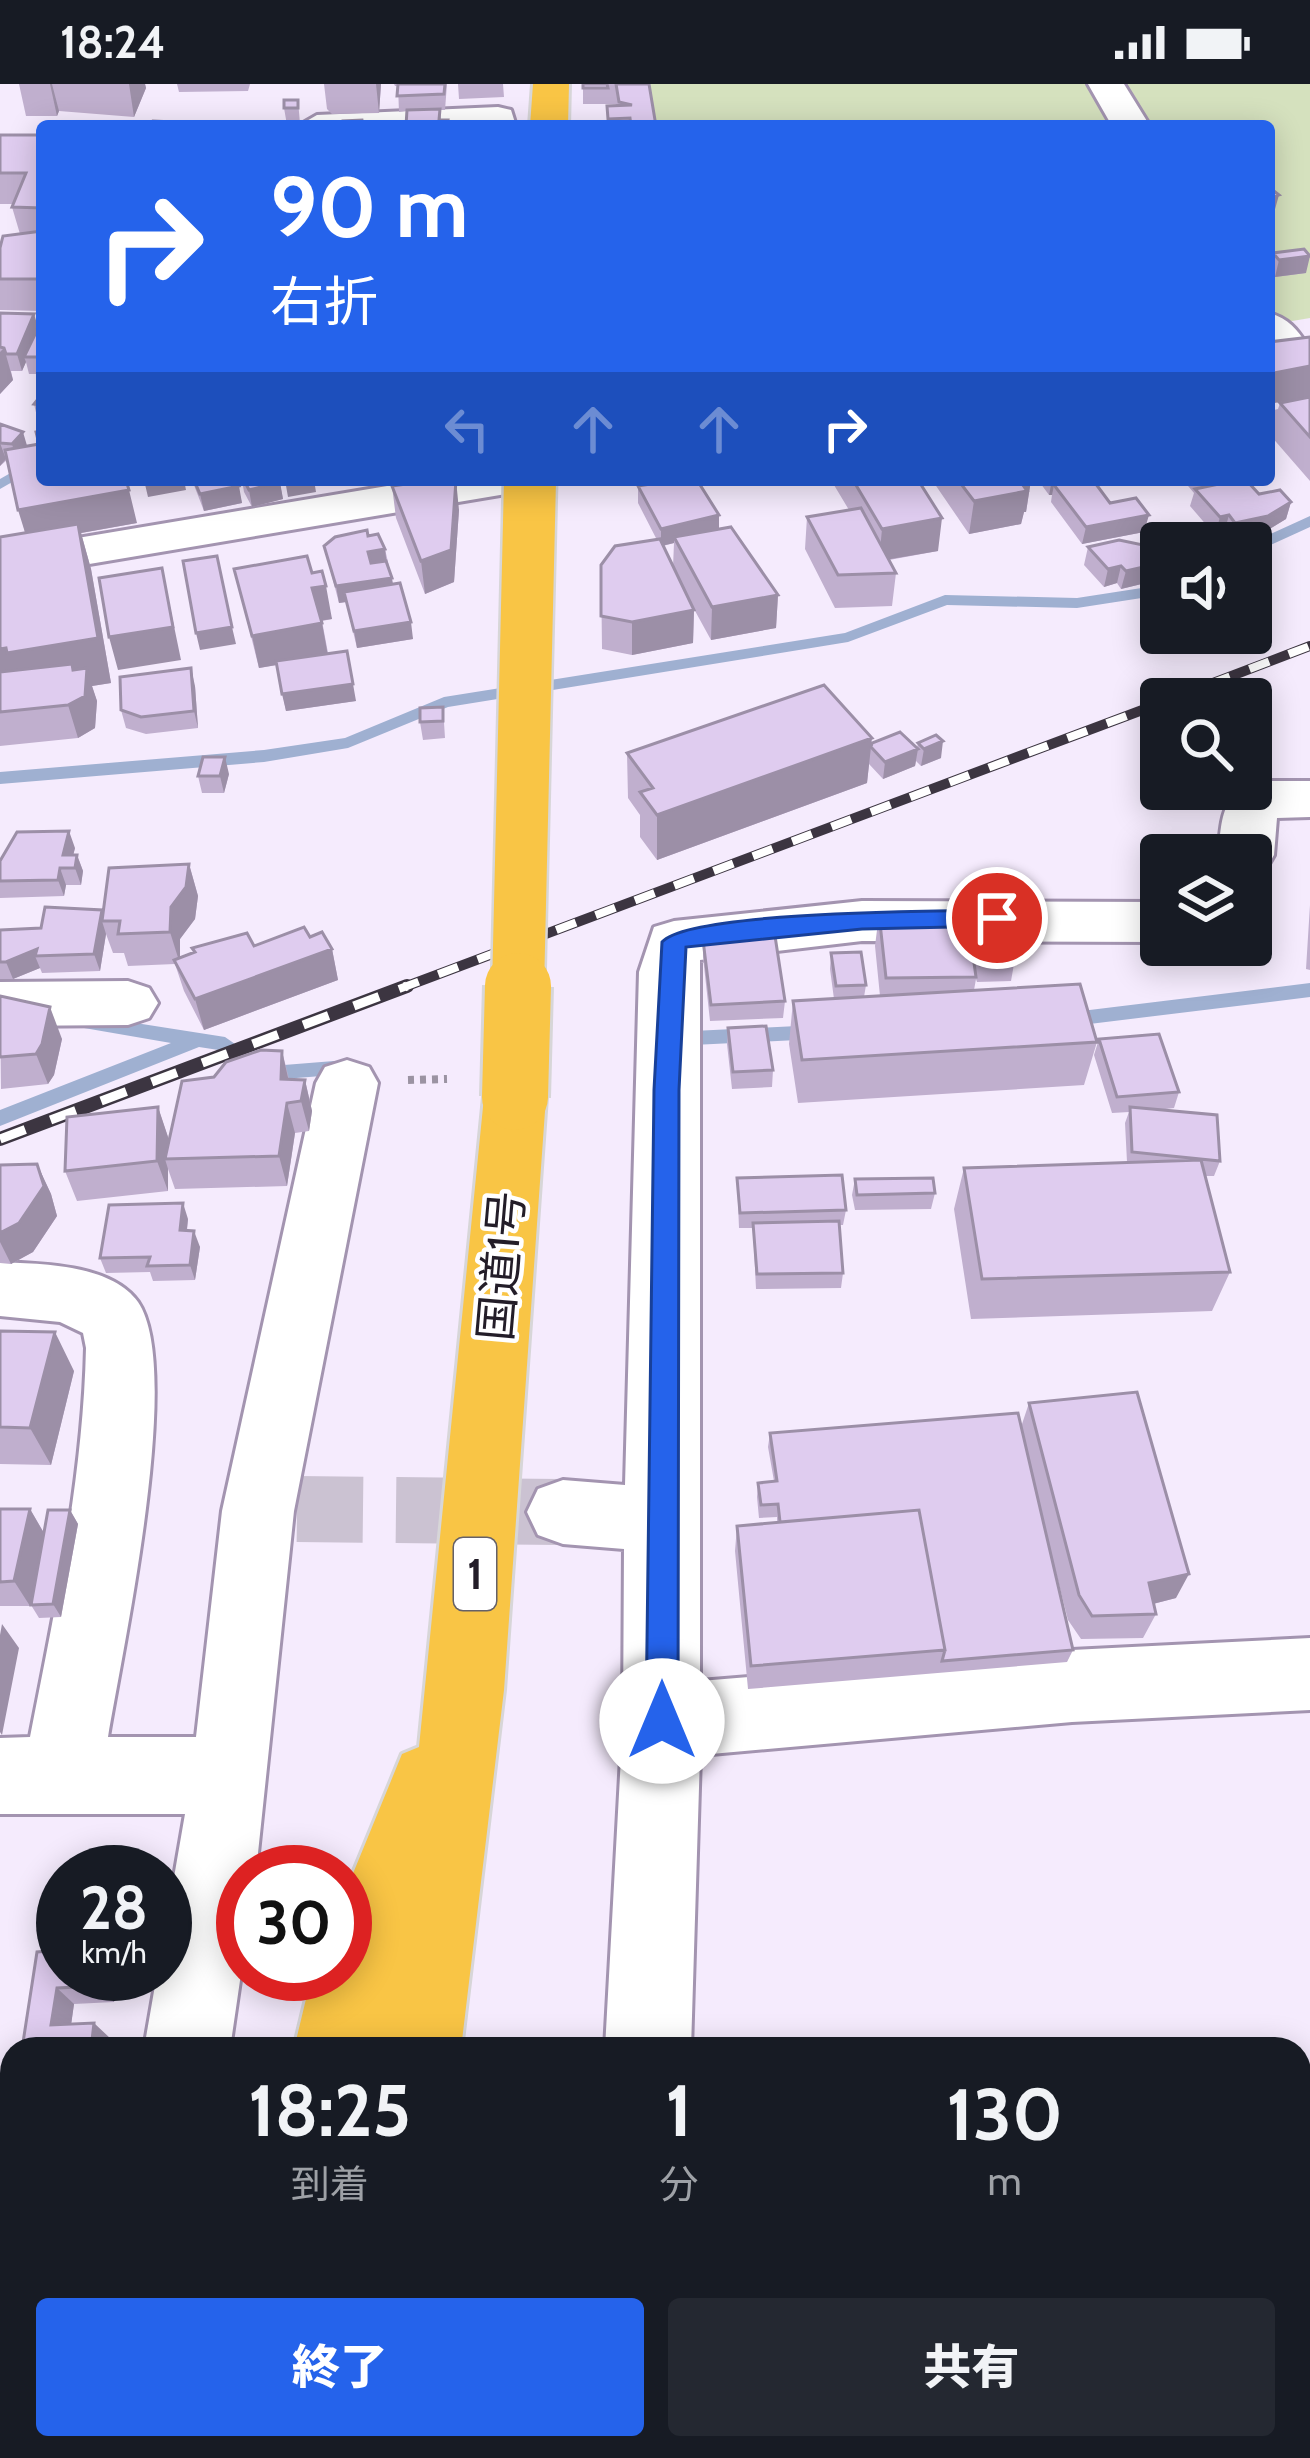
<!DOCTYPE html>
<html lang="ja">
<head>
<meta charset="utf-8">
<style>
	:root { --surface:#171b24; --page:#242831; --text:#f1f3f6; --muted:#9ea1a6; --accent:#2563eb }
	body { margin:0; font-family:Cabin,"Noto Sans JP",sans-serif; background:var(--page); color:var(--text); height:100vh; display:flex; flex-direction:column; font-size:45px; white-space:nowrap }
	* { box-sizing:border-box; margin:0 }
	p { font-size:39px; color:var(--muted) }
	.icon { flex:none; width:66px; height:66px; fill:none; stroke:currentColor; stroke-width:2; stroke-linecap:round; stroke-linejoin:round }
	.map { position:relative; flex:1; overflow:hidden }
	.drawer { position:absolute; left:0px; top:1953px; width:1311px; height:423px; display:flex; flex-direction:column; background:var(--surface); border-radius:36px 36px 0 0; box-shadow:0 6px 30px #0003 }
	.drawer>* { flex:none }
	.hud { position:absolute; left:36px; top:36px; width:1239px; height:366px; border-radius:12px; box-shadow:0 6px 30px #0003; background:#2563eb; color:#fff; overflow:hidden }
	.controls { position:absolute; left:1140px; top:438px; display:grid; gap:24px }
	.controls a { display:grid; place-items:center; width:132px; height:132px; border-radius:12px; background:var(--surface); box-shadow:0 6px 30px #0003; font-size:60px }
	.speed { position:absolute; left:36px; top:1761px; display:flex; gap:24px; font-size:60px; font-weight:700; text-align:center }
	.speed>* { display:grid; place-content:center; width:156px; height:156px; border-radius:50%; background:var(--surface); box-shadow:0 6px 30px #0003; line-height:1 }
	.speed small { font-size:30px; font-weight:400 }
	.speed .limit { border:18px solid #d22; background:#fff; color:#111 }
	.pin { position:absolute; display:grid; place-items:center; width:102px; height:102px; color:#fff; margin:-51px; border:6px solid #fff; border-radius:50%; box-shadow:0 3px 12px #0007 }
	.me { position:absolute; width:132px; margin:-66px; rotate:0deg; stroke-linejoin:round; filter:drop-shadow(0 0 9px #0008) }
	.turn { display:flex; align-items:center; gap:42px; height:252px; padding:0 36px; font-size:54px }
	.turn .icon { width:156px; height:156px; stroke-width:2.5 }
	.turn b { display:block; font-size:84px; line-height:102px }
	.lanes { display:flex; align-items:center; height:114px; padding:0 36px; background:#0003; justify-content:center; gap:60px; direction:ltr }
	.lanes .off { opacity:.35 }
	.eta { display:flex; justify-content:space-evenly; align-items:center; height:204px; text-align:center }
	.eta b { font-size:72px; font-weight:800; line-height:84px }
	.action { display:flex; gap:24px; margin-top:auto; padding:24px 36px }
	.action a { flex:1; height:138px; border-radius:12px; background:var(--accent); color:#fff; font-size:48px; font-weight:800; line-height:138px; text-align:center }
	.action a+a { background:var(--page); color:var(--text) }
	.status { display:flex; justify-content:space-between; align-items:center; height:84px; padding:0 60px; background:var(--surface); direction:ltr }
	.status svg { height:33px; fill:currentColor }
	.map>svg:first-child { display:block }
</style>
</head>
<body>
<div class="status"><b>18:24</b><svg viewBox="0 0 49 12"><path d="M0 12V9h3v3zM5 12V6h3v6zM10 12V3h3v9zM15 12V0h3v12zM26 1h20v11H26zM47 4h2v5h-2z"/></svg></div>
<div class="map">
<svg width="1310" height="2374" viewBox="0 0 1310 2374">
	<rect width="100%" height="100%" fill="#f5ebfd"/>
	<!-- green -->
	<path fill="#d5e1be" d="M643,0H1310V234L1269,241V42H653Z"/>
	<g fill="none" stroke-linecap="round" stroke-linejoin="round">
		<!-- stream -->
		<path fill="#9fb0d1" fill-rule="evenodd" d="M42,371V381L0,405V395Z
			M1310,432V443L1251,470V459Z
			M1161,501V511L1077,524L947,521L848,558L448,623L348,664L264,678L0,700V688L264,666L345,654L444,613L845,549L945,511L1077,514Z
			M1310,899V913L1065,943L1056,936L1065,929Z
			M91,932L225,953L235,960L225,967L199,963L0,1042V1026L171,959L84,944L81,939L84,934Z
			M818,941L828,948L818,955L693,961L683,954L693,947Z
			M334,977L344,984L334,991L259,997L249,990L259,983Z"/>
		<!-- minor-tunnel -->
		<path stroke="#cbc2d2" stroke-width="66" stroke-dasharray="66 33" stroke-linecap="butt" d="M297,1425L563,1428"/>
		<defs>
			<path id="minor" d="M1088,0H1124L1150,42H1112Z
				M498,23L511,26L516,42H298L317,31Z
				M1269,229C1288,234 1297,245 1307,261L1301,270L1286,274L1269,268Z
				M423,396H529L522,406L506,410L0,495V467Z
				M1269,697H1310V733L1277,734L1274,771L1266,785L1251,789V771H1218C1223,723 1222,710 1269,697Z
				M862,817L1161,818V858L862,857L700,876V1597L1072,1566L1310,1554V1626L1072,1638L700,1671L691,1965H605L623,1637L624,1465L563,1460L538,1451L527,1428L538,1405L563,1396L625,1401L639,888L654,843L674,837Z
				M128,897L149,904L158,919L149,934L128,941L0,942V898Z
				M347,976L369,983L378,999L294,1427L256,1788H243V1876L230,1965H144L157,1890H165V1845L185,1730H0V1654L30,1653C55,1525 83,1395 86,1264L83,1249L60,1238L0,1232V1178C41,1180 111,1180 138,1218C184,1285 122,1567 108,1653H196L222,1427L316,999L325,983Z
				M75,2364H171L169,2374H73Z
				M614,2364H710L711,2374H615Z"/>
			<path id="highway" d="M533,0H569L568,42H530Z
				M515,989L537,996L546,1013L504,1606L461,1965H294L312,1890H345V1809L402,1670L419,1663L484,1013L493,996Z
				M214,2364H310L308,2374H212Z
				M324,2364H509V2374H323Z"/>
		</defs>
		<!-- minor casing -->
		<use href="#minor" stroke="#a394b0" stroke-width="6"/>
		<!-- highway casing -->
		<use href="#highway" stroke="#d7d6d8" stroke-width="6"/>
		<!-- path -->
		<path stroke="#9b93a2" stroke-width="8" stroke-dasharray="6 6" stroke-linecap="butt" d="M408,996L447,995"/>
		<!-- minor -->
		<use href="#minor" fill="#fff" fill-rule="evenodd"/>
		<!-- highway -->
		<use href="#highway" fill="#f9c545" fill-rule="evenodd"/>
		<defs>
			<path id="rail-far1" d="M1171,615L1310,562
				M399,905L1161,619"/>
			<path id="rail" d="M0,1055L407,902"/>
		</defs>
		<!-- rail-far1 casing -->
		<use href="#rail-far1" stroke="#3c3541" stroke-width="10"/>
		<!-- rail casing -->
		<use href="#rail" stroke="#3c3541" stroke-width="14"/>
		<!-- rail-far1 -->
		<use href="#rail-far1" stroke="#fff" stroke-width="8" stroke-dasharray="21" stroke-linecap="butt"/>
		<!-- rail -->
		<use href="#rail" stroke="#fff" stroke-width="9" stroke-dasharray="27" stroke-linecap="butt"/>
		<defs>
			<path id="highway-bridge-far1" d="M518,905L530,396"/>
			<path id="highway-bridge" d="M515,1013L518,902"/>
		</defs>
		<!-- highway-bridge-far1 casing -->
		<use href="#highway-bridge-far1" stroke="#d7d6d8" stroke-width="57" stroke-linecap="butt"/>
		<!-- highway-bridge casing -->
		<use href="#highway-bridge" stroke="#d7d6d8" stroke-width="72" stroke-linecap="butt"/>
		<!-- highway-bridge-far1 -->
		<use href="#highway-bridge-far1" stroke="#f9c545" stroke-width="52"/>
		<!-- highway-bridge -->
		<use href="#highway-bridge" stroke="#f9c545" stroke-width="66"/>
	</g>
	<!-- wall -->
	<path fill="#c0afce" fill-rule="evenodd" d="M19,0H145L146,4L134,33L59,27L57,32H26Z
		M177,0H250L248,7L179,8Z
		M324,0H381L379,29L332,30L327,25Z
		M394,0H447L445,26H440L441,36L448,42L407,27L399,28L398,2H395Z
		M458,0H503L504,13L459,15Z
		M583,0H649L656,42H607V22H616V20H583Z
		M298,16L300,40L287,41L284,24Z
		M0,51H42V227L0,226V158L1,161L20,150L12,123L14,120H0Z
		M1273,169L1306,189L1275,193L1269,186Z
		M0,229L38,244L42,238V290H29L26,278L22,287H11L13,296L0,310Z
		M42,310V338L38,337L34,320Z
		M1310,313V397L1270,351L1272,346L1269,342L1274,326L1278,325L1280,319Z
		M0,340L27,362L137,439L81,449L91,485L111,599L92,602L97,617L95,644L78,654L0,662V453L25,448L7,376L0,382Z
		M192,396H236L242,419L204,427Z
		M242,396H279L283,415L252,423L244,408Z
		M831,396H918L938,467L889,476L896,489L892,522L835,524L805,465L807,433L849,426Z
		M932,396H1031L1026,428H1024L1021,440L969,450Z
		M1038,396H1106L1105,400L1097,402L1110,419L1144,448L1082,460L1051,418L1052,411H1049Z
		M1183,396H1246L1259,410L1291,418L1286,435L1263,449L1230,456L1224,449L1215,451L1190,422L1194,409Z
		M392,402L459,426L454,498L425,510L396,434Z
		M638,402L719,445L778,511L776,544L711,556L683,505L694,526L693,559L632,571L602,565L601,481L657,456L638,419ZM674,459L673,483L663,462Z
		M368,452L385,465L393,500L413,555L357,564L346,518L339,519L324,462Z
		M1088,463L1158,496L1121,505L1117,499L1104,503L1084,481Z
		M234,485L312,489L332,535L322,537L328,569L356,617L286,627L277,581L259,584Z
		M195,602L198,644L146,650L126,644L121,626Z
		M443,623L445,654L423,656L420,638Z
		M872,659L917,664L918,659L941,674L921,682L916,677L915,682L883,695L869,680L867,699L657,776L640,753V731L628,714L627,669Z
		M229,690L224,709H202L198,692Z
		M75,764L73,771H77L83,787L81,801H66L64,812L0,814V777Z
		M189,780L198,812L195,835L180,855V874L193,868L192,864L254,862L310,853L332,865L338,896L204,946L184,907L175,880L128,882L124,869H113L106,850L100,887L42,889L40,884L13,895H0V846L41,844L102,826Z
		M1310,821V886L1306,885Z
		M879,830L972,865L975,852L1014,880L1011,897L977,898L976,895L974,906L1097,958L1084,1001L798,1019L789,960L793,917L834,915L830,885L831,869L866,901L864,913L880,912L875,862Z
		M703,856L785,917L783,934L710,937L703,873Z
		M0,912L62,955L54,991L48,1000L1,1005Z
		M728,944L773,986L772,1003L732,1005L727,960Z
		M1099,955L1179,1008L1174,1024L1157,1026L1220,1077L1214,1092H1205L1230,1188L1212,1227L971,1235L954,1125L964,1084L1127,1078L1125,1039L1129,1028L1112,1029L1094,971Z
		M282,967L289,995L305,996L312,1027L309,1047L295,1049L287,1102L175,1105L168,1085V1107L77,1117L65,1087L158,1023L168,1053V1059L214,993Z
		M37,1080L51,1110L57,1132L33,1168L11,1180L0,1179V1081Z
		M737,1094L846,1126L843,1141H839L843,1189L841,1204L756,1205L753,1144H739Z
		M855,1095L935,1109L931,1125L855,1126L852,1111Z
		M188,1135L187,1147L200,1163L195,1196L153,1197L150,1188L106,1189L100,1174Z
		M0,1247L74,1287L51,1381L0,1380Z
		M1029,1319L1176,1514L1153,1520L1156,1530L1143,1554L1081,1555L1068,1536L1040,1426L1073,1566L1067,1578L748,1605L735,1467L737,1442L777,1438V1433L759,1434L757,1413L758,1399L774,1397L768,1363L770,1349L1021,1343Z
		M0,1425H30L44,1449L70,1426L78,1440L61,1533L39,1534L31,1521L34,1505L30,1522H0Z
		M37,1868L118,1890L114,1918L74,1920L71,1940L111,1955L22,1965Z
		M1310,2289V2329L1299,2297V2292Z
		M772,2364H1101L1102,2374H772Z"/>
	<!-- shaded-wall -->
	<path fill="#9c8fa7" d="M50,0H52L59,27L57,32Z
		M129,0H145L146,4L134,33Z
		M376,0H381L379,29Z
		M1279,111L1270,143H1269V114Z
		M1310,172L1306,189L1275,193L1279,176Z
		M34,230L39,246L24,273L26,278L22,287L17,270Z
		M4,264L13,296L0,310V268Z
		M1310,282V313L1269,320V290Z
		M23,348L28,365L17,377L12,360Z
		M0,359L6,375L0,382Z
		M144,396H184L186,406L148,413Z
		M285,396H314L316,408L288,413Z
		M456,396L459,426L454,498L425,510L421,477Z
		M1031,396L1026,428H1024L1021,440L969,450L974,417L1020,397Z
		M1052,396H1106L1105,400L1060,409L1054,401L1052,411H1049Z
		M280,398L283,415L252,423L249,406Z
		M239,402L242,419L204,427L200,410Z
		M129,406L137,439L81,449L91,485L111,599L92,602L97,617L95,644L78,654L68,621L0,613V565L28,458L18,426Z
		M1291,418L1286,435L1263,449L1230,456L1235,439Z
		M719,431V448L674,453V459L661,462V445Z
		M1149,431L1144,448L1082,460L1086,443Z
		M1229,431L1224,449L1215,451L1220,433Z
		M942,434L938,467L879,477L882,445Z
		M385,465L387,482L371,486L368,468Z
		M1161,479L1158,496L1121,505L1126,487Z
		M1121,482L1117,499L1104,503L1108,485Z
		M162,484L181,576L118,586L109,553Z
		M392,494L394,511L339,519L336,502Z
		M326,502L332,535L318,537L312,504Z
		M778,511L776,544L711,556L712,523Z
		M694,526L693,559L632,571V538Z
		M411,538L413,555L357,564L354,547Z
		M322,539L328,572L259,584L252,552Z
		M232,543L236,560L200,566L196,549Z
		M191,584L195,602L198,644L194,627Z
		M353,600L356,617L286,627L282,610Z
		M872,654L867,699L657,776V731Z
		M943,657L941,674L921,682L924,665Z
		M918,665L915,682L883,695L885,678Z
		M225,673L229,690L224,709L220,692Z
		M69,747L75,764L70,784L63,771Z
		M77,771L83,787L81,801L75,784Z
		M189,780L198,812L195,835L180,855V880L170,848L171,823Z
		M60,784L66,801L64,812L58,796Z
		M102,826L106,837H102L106,850L100,887L94,870Z
		M37,865L35,872L40,884L13,895L6,878Z
		M332,865L338,896L204,946L195,915Z
		M50,923L62,955L54,991L48,1000L36,970Z
		M282,967L289,998L287,1019L295,1049L287,1102L279,1072Z
		M305,996L312,1027L309,1047L301,1017Z
		M158,1023L168,1053V1075H165L168,1085V1107L157,1077Z
		M37,1080L51,1110L57,1132L33,1168L11,1180L0,1158V1149Z
		M183,1119L188,1135L185,1161L180,1146Z
		M194,1147L200,1163L195,1196L190,1181Z
		M55,1248L74,1287L51,1381L30,1344Z
		M30,1425L45,1451L30,1522L14,1497Z
		M70,1426L78,1440L61,1533L53,1520Z
		M1189,1490L1176,1514L1137,1524L1149,1499Z
		M2,1540L19,1564L2,1651L0,1648V1551Z
		M100,1890H118L114,1918L98,1902Z
		M57,1904L74,1920L69,1956L51,1941Z
		M94,1939L111,1955L109,1965H91Z
		M2,2110L12,2116V2149L0,2183V2116Z
		M9,2190L12,2191V2268L0,2264V2226Z"/>
	<!-- building -->
	<path fill="#dfccef" stroke="#9c8fa7" stroke-width="3" d="M398,0H445L444,10L397,12Z
		M583,0H607L608,4H583Z
		M616,0H649L656,42H631L630,34L608,35L607,22L632,21L619,18Z
		M284,16H298V24H284Z
		M440,25L439,36H448L447,42H406L407,26Z
		M362,36L363,42H343V37Z
		M153,37L172,38L170,42H151Z
		M0,51H42V124L12,123L26,89H0Z
		M1269,103L1279,111L1269,114Z
		M42,147V195H0V164L3,152Z
		M1304,165L1310,172L1279,176L1273,169Z
		M0,229L34,230L17,270H6L4,264L0,263Z
		M41,238L42,273H24Z
		M1310,253V282L1269,290V258Z
		M42,310V321L34,320Z
		M1310,313V353L1280,319Z
		M0,340L23,348L12,360L0,359Z
		M42,347V396H126L129,406L18,426L5,366L39,360L36,348Z
		M194,396H236L239,402L200,410Z
		M244,396H279L280,398L249,406Z
		M435,396H456L451,466L421,477L392,402Z
		M676,396H697L719,431L661,445L638,402Z
		M853,396H918L942,434L882,445Z
		M958,396H1027L1020,397L1027,407L974,417Z
		M1078,396H1093L1110,419L1136,414L1149,431L1086,443L1054,401Z
		M1238,396H1246L1259,410L1280,406L1291,418L1268,432L1235,439L1229,431L1220,433L1195,405Z
		M861,424L896,489L838,491L807,433Z
		M78,440L98,554L7,569L6,564L0,565V453Z
		M731,443L778,511L712,523L674,453Z
		M367,446L368,452L378,450L385,465L368,468L371,479L386,477L392,494L336,502L324,462L335,453Z
		M660,455L694,526L632,538L601,532V481L615,462Z
		M1119,456L1148,462L1161,479L1126,487L1121,482L1108,485L1088,463Z
		M217,472L232,543L196,549L183,477Z
		M307,472L312,489L322,487L326,502L312,504L322,539L252,552L234,485Z
		M162,484L173,543L109,553L99,494Z
		M400,499L411,538L354,547L344,508Z
		M347,567L353,600L282,610L276,577Z
		M72,580L73,586L87,584L85,612L68,621L0,628V588Z
		M191,584L194,627L141,633L121,626L120,593Z
		M824,601L872,654L657,731L640,708L653,704L627,669Z
		M443,623V637L420,638V624Z
		M900,648L918,665L885,678L871,663L872,659Z
		M936,651L943,657L924,665L918,659Z
		M203,673H225L220,692H198Z
		M69,747L63,771H77L75,784H60L58,796L0,797V777L17,748Z
		M189,780L186,803L171,823L170,848L118,850L120,837H102L109,784Z
		M45,823L102,826L94,870L35,872L37,865L6,878H0V846L41,844Z
		M967,829L976,893L886,894L879,830Z
		M304,843L310,853L322,848L332,865L195,915L174,876L195,868L192,864L247,849L254,862Z
		M1010,851L1014,880L980,881L975,852Z
		M775,852L785,917L711,921L703,856Z
		M861,868L866,901L836,902L831,869Z
		M1080,900L1097,958L802,976L793,917Z
		M0,912L50,923L42,960L36,970L0,973Z
		M766,942L773,986L733,988L728,944Z
		M1159,950L1179,1008L1117,1013L1099,955Z
		M261,966L282,967L281,995L305,996L301,1017L287,1019L279,1072L165,1075L182,997L214,993L226,978Z
		M158,1023L157,1077L65,1087L67,1033Z
		M1130,1023L1217,1031L1220,1077L1132,1068Z
		M1201,1076L1230,1188L982,1195L964,1084Z
		M37,1080L44,1102L19,1139L0,1149V1081Z
		M842,1091L846,1126L740,1129L737,1094Z
		M933,1094L935,1109L857,1111L855,1095Z
		M183,1119L180,1146L194,1147L190,1181L147,1182L150,1173L100,1174L109,1121Z
		M839,1137L843,1189L757,1190L753,1139Z
		M0,1247L55,1248L30,1344L0,1343Z
		M1137,1308L1189,1490L1149,1499L1156,1530L1092,1532L1079,1511L1029,1319Z
		M1018,1329L1073,1566L942,1577L945,1566L919,1426L780,1438L778,1420L761,1421L758,1399L777,1397L770,1349Z
		M0,1425H30L14,1497L0,1498Z
		M48,1426H70L53,1520L31,1521Z
		M919,1426L945,1566L751,1582L737,1442Z
		M63,1854V1890H100L98,1902L57,1904L51,1941L94,1939L91,1965H22L37,1868L61,1866Z
		M0,2188L9,2190L0,2226Z
		M774,2364H1006L1007,2374H774Z
		M1020,2364H1101L1102,2374H1021Z"/>
	<!-- route -->
	<path fill="#2563eb" stroke="#184099" stroke-width="3" d="M997,826L1008,834L997,842L862,845L686,863L679,1006L678,1637L673,1648L662,1653L651,1648L646,1637L654,1006L662,858C689,827 944,827 997,826Z"/>
	<g text-anchor="middle" dominant-baseline="central" stroke-width="9" stroke-linejoin="round" paint-order="stroke">
		<!-- shield labels -->
		<rect fill="#fff" stroke="#656168" stroke-width="3" x="454" y="1454" width="42" height="72" rx="9"/>
		<g font-size="42" font-weight="bold" fill="#231d28">
			<text x="475" y="1490">1</text>
		</g>
		<!-- street labels -->
		<g font-size="45" fill="#231d28" stroke="#fff">
			<text transform="translate(501 1182) rotate(-85)">国道1号</text>
		</g>
	</g>
</svg>
<div class="controls">
<a><svg class="icon" aria-label="sound" viewBox="0 0 24 24"><path d="M4 9h4l5-4v14l-5-4H4zM17 9q2 3 0 6"/></svg></a>
<a><svg class="icon" aria-label="search" viewBox="0 0 24 24"><circle cx="10" cy="10" r="6"/><path d="M15 15l6 6"/></svg></a>
<a><svg class="icon" aria-label="layers" viewBox="0 0 24 24"><path d="M12 4l9 5-9 5-9-5zM3 14l9 5 9-5"/></svg></a>
</div>
<div class="speed"><div>28<small>km/h</small></div><div class="limit">30</div></div>
<div class="pin" style="left:997px;top:834px;background:#d93025"><svg class="icon" aria-label="arrive" viewBox="0 0 24 24"><path d="M6 21V4h12l-3 4 3 4H6"/></svg></div>
<svg class="me" style="left:662px;top:1637px" viewBox="-20 -20 40 40"><circle r="19" fill="#fff"/><path d="M0-13L10 11 0 6-10 11z" fill="#2563eb"/></svg>
<div class="hud">
<div class="turn"><svg class="icon" aria-label="right" viewBox="0 0 24 24"><path d="M7 20v-9h11M14 6l5 5-5 5"/></svg><div><b>90 m</b>右折</div></div>
<div class="lanes"><svg class="icon off" aria-label="left" viewBox="0 0 24 24"><path d="M17 20v-9H6M10 6l-5 5 5 5"/></svg><svg class="icon off" aria-label="ahead" viewBox="0 0 24 24"><path d="M12 20V5M6 11l6-6 6 6"/></svg><svg class="icon off" aria-label="ahead" viewBox="0 0 24 24"><path d="M12 20V5M6 11l6-6 6 6"/></svg><svg class="icon" aria-label="right" viewBox="0 0 24 24"><path d="M7 20v-9h11M14 6l5 5-5 5"/></svg></div>
</div>
<section class="drawer">
<div class="eta">
<div><b>18:25</b><p>到着</p></div>
<div><b>1</b><p>分</p></div>
<div><b>130</b><p>m</p></div>
</div>
<div class="action"><a>終了</a><a>共有</a></div>
</section>
</div>
</body>
</html>
